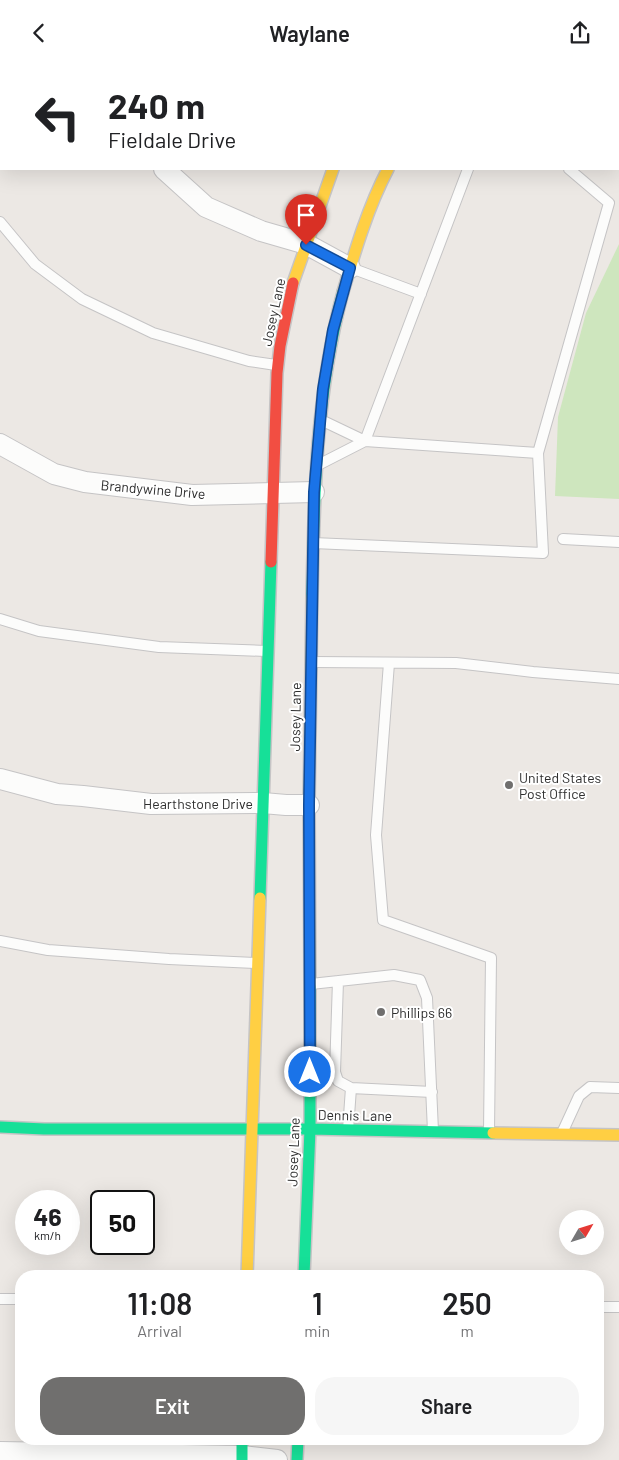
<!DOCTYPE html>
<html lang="en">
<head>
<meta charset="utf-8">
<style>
	:root { --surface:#fff; --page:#f6f6f6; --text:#202124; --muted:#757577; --accent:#706f6e }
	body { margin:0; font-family:Barlow,sans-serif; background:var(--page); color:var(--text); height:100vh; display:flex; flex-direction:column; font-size:19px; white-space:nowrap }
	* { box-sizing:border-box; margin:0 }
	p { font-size:16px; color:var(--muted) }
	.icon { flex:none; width:28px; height:28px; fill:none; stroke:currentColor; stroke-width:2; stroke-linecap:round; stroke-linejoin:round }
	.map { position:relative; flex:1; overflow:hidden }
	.drawer { position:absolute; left:15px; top:1205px; width:589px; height:175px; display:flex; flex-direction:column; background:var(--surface); border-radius:20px; box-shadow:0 5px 20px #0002 }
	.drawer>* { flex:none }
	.hud { position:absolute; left:0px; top:0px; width:620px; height:105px; box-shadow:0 5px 20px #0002; background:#fff; color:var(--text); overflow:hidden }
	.needle { width:32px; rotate:51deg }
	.fabs { position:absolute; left:559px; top:1145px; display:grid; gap:10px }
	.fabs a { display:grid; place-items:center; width:45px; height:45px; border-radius:50%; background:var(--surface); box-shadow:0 5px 20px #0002; font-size:25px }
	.speed { position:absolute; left:15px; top:1125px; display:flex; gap:10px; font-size:25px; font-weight:700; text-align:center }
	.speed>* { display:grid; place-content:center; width:65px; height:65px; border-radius:50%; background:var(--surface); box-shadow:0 5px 20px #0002; line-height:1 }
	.speed small { font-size:12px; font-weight:400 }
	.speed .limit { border:2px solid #111; border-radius:8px; background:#fff; color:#111 }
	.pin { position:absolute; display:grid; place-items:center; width:42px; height:42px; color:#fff; margin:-51px -21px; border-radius:50% 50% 50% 0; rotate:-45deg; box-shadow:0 0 5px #0007 }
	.pin .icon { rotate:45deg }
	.me { position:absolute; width:55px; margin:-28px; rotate:0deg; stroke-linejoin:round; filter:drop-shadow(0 0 4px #0008) }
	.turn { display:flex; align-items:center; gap:18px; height:105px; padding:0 25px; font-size:22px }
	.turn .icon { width:65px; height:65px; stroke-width:2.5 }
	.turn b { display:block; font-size:35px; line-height:42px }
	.eta { display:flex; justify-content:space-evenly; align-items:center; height:85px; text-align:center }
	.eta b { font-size:30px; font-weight:600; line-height:35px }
	.cta { display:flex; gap:10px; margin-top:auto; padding:10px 25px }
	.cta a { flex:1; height:58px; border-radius:20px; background:var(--accent); color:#fff; font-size:20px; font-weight:600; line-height:58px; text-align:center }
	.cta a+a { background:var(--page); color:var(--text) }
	header { display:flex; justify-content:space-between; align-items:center; height:65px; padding:0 25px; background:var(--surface); font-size:22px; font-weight:600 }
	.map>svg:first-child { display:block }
</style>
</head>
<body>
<header><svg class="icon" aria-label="back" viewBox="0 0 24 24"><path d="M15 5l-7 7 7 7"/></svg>Waylane<svg class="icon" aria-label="share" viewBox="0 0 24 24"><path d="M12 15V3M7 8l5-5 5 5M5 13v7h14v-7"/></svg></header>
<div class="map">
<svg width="619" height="1395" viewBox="0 0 619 1395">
	<rect width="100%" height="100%" fill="#ece8e4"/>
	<!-- green -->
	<path fill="#cee6be" d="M619,179V434L555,431L558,352L586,248Z"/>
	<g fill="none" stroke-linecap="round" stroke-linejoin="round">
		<defs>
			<path id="lane" d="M283,0L284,1
				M520,1L521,0
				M0,157L35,199L82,234L153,268L249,296L276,300
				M351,203L421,229
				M321,355L365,376L538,388L609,138L569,104
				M320,399L365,376L468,104
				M563,474L619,477
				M313,478L543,488L538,388
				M0,554L39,566L159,582L266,586
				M312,597L456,598L533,607L619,614
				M389,598L376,770L383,855L491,893L489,1067
				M0,876L48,885L169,894L255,898
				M338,916L335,1007L338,1016L351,1023L432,1027
				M311,919L394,910L420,915L427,933L433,1066
				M348,1065L351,1023
				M562,1068L579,1031L590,1022L619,1023
				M0,1234H21
				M598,1242H619"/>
			<path id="street" d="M75,0L76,1
				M164,104L206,142L261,166L306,179L350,203
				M0,379L54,409L85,417L192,430L314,427
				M0,714L57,729L83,731L151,739L263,738L286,740H309
				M0,1387L242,1391L277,1395"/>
			<path id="fast" d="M448,1L449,0
				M312,531C314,429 316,327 343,227
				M260,833L271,497
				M0,1062L44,1064H310L493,1068
				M304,1211L310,1064V922
				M242,1374V1395
				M297,1395L298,1374"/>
			<path id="slow" d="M387,1L388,0
				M293,218L333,104
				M343,227C355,186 368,142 388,104
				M310,922L309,740L312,531
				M493,1068L619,1070
				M247,1211L260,833"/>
			<path id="jam" d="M271,497L277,308L280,281L293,218"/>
		</defs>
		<!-- lane casing -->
		<use href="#lane" stroke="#c5c4c5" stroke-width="12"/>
		<!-- street casing -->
		<use href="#street" stroke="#c5c4c5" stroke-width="22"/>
		<!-- fast casing -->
		<use href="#fast" stroke="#c5c4c5" stroke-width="14"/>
		<!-- slow casing -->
		<use href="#slow" stroke="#c5c4c5" stroke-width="14"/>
		<!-- jam casing -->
		<use href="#jam" stroke="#c5c4c5" stroke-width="14"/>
		<!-- lane -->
		<use href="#lane" stroke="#fcfcfb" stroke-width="10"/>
		<!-- street -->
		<use href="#street" stroke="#fcfcfb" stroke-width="20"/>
		<!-- fast -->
		<use href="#fast" stroke="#16e098" stroke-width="11"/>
		<!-- slow -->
		<use href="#slow" stroke="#ffcf43" stroke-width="11"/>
		<!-- jam -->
		<use href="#jam" stroke="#f24e42" stroke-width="11"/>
	</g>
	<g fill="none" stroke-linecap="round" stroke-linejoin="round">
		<defs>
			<path id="route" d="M306,180L350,203L333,265L323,324L314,427L309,740L310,1007"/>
		</defs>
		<!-- route casing -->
		<use href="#route" stroke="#114b97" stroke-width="12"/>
		<!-- route -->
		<use href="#route" stroke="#1a73e8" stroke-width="9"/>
	</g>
	<!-- markers -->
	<g fill="#706f6e" stroke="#fff" stroke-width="2">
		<circle cx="509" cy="720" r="5"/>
		<circle cx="381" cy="947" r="5"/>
	</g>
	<g text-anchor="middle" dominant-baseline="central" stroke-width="4" stroke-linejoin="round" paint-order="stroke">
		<!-- street labels -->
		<g font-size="14" fill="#2e2e2e" stroke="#fff">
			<text transform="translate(273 247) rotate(-78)">Josey Lane</text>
			<text transform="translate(153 424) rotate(5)">Brandywine Drive</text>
			<text transform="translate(295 652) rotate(-89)">Josey Lane</text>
			<text x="198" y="738">Hearthstone Drive</text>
			<text transform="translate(355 1050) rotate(1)">Dennis Lane</text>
			<text transform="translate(293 1087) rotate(-88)">Josey Lane</text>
		</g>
		<!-- poi labels -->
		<g font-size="14" fill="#2e2e2e" stroke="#fff" text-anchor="start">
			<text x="519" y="712">United States<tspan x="519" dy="16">Post Office</tspan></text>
			<text x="391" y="947">Phillips 66</text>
		</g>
	</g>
</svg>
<div class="fabs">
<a><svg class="needle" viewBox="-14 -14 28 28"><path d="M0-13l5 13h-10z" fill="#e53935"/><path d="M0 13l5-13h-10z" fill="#757577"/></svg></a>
</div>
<div class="speed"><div>46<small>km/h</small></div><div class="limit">50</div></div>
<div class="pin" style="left:306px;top:180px;background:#d93025"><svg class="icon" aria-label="arrive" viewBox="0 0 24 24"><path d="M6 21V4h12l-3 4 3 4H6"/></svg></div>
<svg class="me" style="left:310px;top:1007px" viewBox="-20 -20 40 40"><circle r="17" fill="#1a73e8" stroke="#fff" stroke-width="3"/><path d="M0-11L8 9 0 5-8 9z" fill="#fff"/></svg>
<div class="hud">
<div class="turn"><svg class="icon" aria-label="left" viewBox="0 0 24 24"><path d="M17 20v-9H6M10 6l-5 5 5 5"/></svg><div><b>240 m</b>Fieldale Drive</div></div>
</div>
<section class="drawer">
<div class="eta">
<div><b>11:08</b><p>Arrival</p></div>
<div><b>1</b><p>min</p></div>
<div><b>250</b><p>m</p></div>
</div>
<div class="cta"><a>Exit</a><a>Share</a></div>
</section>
</div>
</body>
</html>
